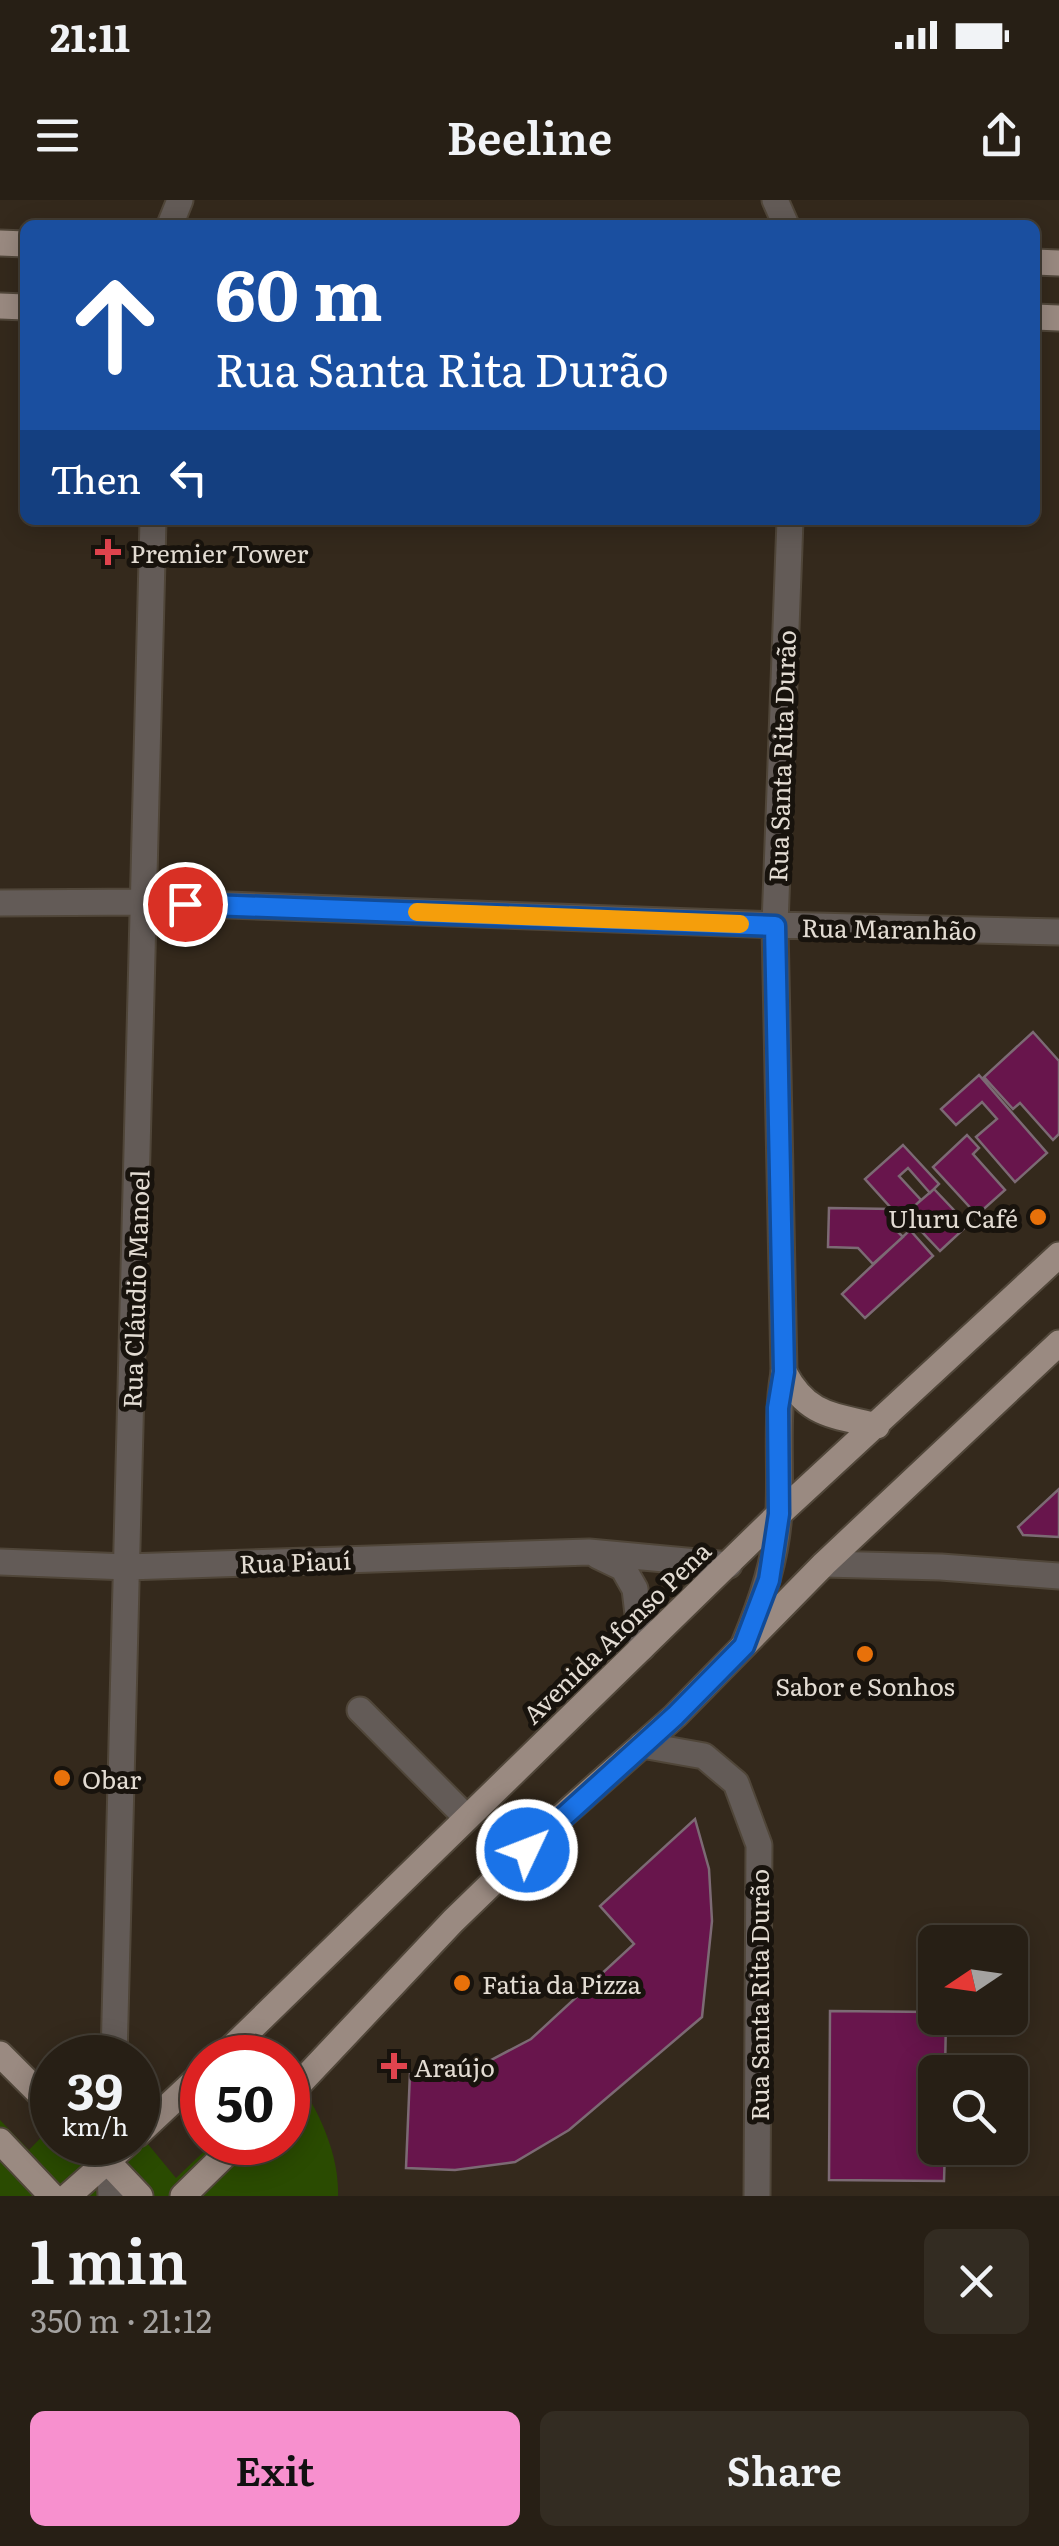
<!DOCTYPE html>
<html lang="en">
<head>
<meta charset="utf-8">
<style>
	:root { --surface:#271f15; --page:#332c22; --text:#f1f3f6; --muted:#a4a2a0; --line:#433d34; --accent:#f790ce }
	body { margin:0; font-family:Literata,serif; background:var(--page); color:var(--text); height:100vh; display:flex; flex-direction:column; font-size:38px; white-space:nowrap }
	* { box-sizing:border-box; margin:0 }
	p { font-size:32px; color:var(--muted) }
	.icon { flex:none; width:55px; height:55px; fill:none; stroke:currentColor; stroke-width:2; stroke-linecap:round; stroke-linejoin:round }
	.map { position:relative; height:1996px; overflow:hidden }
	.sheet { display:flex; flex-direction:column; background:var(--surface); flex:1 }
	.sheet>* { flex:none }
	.hud { position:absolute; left:20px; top:20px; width:1020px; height:305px; border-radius:15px; box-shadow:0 5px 25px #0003,0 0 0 2px var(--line); background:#1a4fa0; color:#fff; overflow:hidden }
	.needle { width:65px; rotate:257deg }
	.fabs { position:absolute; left:918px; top:1725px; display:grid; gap:20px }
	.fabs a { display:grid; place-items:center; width:110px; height:110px; border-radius:15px; background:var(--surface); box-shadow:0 5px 25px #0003,0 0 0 2px var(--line); font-size:50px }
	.speed { position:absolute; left:30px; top:1835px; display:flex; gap:20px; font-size:50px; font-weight:700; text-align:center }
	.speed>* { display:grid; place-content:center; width:130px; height:130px; border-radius:50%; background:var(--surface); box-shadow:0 5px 25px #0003,0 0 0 2px var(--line); line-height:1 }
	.speed small { font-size:25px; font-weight:400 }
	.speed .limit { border:15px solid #d22; background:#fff; color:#111 }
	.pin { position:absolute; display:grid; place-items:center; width:85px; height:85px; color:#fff; margin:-42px; border:5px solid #fff; border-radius:50%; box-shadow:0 2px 10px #0007 }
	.me { position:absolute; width:110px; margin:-55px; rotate:47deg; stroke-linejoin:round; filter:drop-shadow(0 0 8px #0008) }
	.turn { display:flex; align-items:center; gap:35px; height:210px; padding:0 30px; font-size:45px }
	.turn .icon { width:130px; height:130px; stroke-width:2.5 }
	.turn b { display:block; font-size:70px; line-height:85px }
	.then { display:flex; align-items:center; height:95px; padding:0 30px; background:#0003; gap:20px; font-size:38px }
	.round { display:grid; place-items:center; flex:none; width:105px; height:105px; border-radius:15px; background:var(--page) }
	.summary { display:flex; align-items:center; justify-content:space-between; height:170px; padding:0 30px }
	h1 { font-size:60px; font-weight:600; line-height:75px }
	.primary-button { display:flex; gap:20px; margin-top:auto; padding:20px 30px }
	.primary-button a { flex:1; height:115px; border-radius:15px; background:var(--accent); color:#111; font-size:40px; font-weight:600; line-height:115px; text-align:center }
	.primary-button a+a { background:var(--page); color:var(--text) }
	.status { display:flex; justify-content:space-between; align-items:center; height:70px; padding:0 50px; background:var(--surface); direction:ltr }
	.status svg { height:28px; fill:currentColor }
	header { display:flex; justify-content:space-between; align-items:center; height:130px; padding:0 30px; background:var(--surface); font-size:45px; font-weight:600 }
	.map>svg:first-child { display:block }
</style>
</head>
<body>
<div class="status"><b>21:11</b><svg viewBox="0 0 49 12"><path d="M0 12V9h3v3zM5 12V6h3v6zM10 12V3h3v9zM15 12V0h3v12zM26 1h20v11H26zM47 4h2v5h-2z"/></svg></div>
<header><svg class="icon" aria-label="menu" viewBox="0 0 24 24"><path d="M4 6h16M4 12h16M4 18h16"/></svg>Beeline<svg class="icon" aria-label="share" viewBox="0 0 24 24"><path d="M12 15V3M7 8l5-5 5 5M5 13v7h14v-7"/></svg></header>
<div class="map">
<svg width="1059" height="1996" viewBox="0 0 1059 1996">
	<rect width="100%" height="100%" fill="#34291c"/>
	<!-- green -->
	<path fill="#2a4b01" d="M289,1868C315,1902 340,1952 338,1996H0V1920L29,1950L52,1926V1942H138V1932L176,1978L213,1943L288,1942Z"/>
	<!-- building -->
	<path fill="#68154c" stroke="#7c6a74" stroke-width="2.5" d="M1033,832L1059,861V934L1053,940L1020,903L1013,909L984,877Z
		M979,875L1047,953L1015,982L976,937L997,919L982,902L956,925L941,909Z
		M967,935L979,948L973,954L1005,990L977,1015L933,967Z
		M903,945L939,984L930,993L908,968L899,976L921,1000L901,1019L865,979Z
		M934,989L968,1025L940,1051L905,1014Z
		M829,1008L893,1009L901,1019L895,1029L903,1037L873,1064L858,1048L828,1047Z
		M910,1030L933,1056L865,1118L842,1094Z
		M1059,1289V1337L1023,1335L1018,1327Z
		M695,1619L709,1669L712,1721L702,1817L569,1930L515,1962L455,1970L406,1968L410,1873L448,1871L489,1861L531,1839L634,1744L600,1706Z
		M830,1811L935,1812V1818H946L945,1872H935V1948H945L944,1981L829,1980Z"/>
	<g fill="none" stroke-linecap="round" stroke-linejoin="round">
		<defs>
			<path id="minor" d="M775,0L786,25
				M170,25L180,0
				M0,703L145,702L775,725L1059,732
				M598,1356L623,1368L635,1389L642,1448
				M0,1362L127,1367L589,1352L729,1365
				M824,1364L941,1367L1059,1376
				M744,1444C762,1401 777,1357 779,1310C781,1263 776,1218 784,1172L775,725L790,320
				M360,1510L467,1618
				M642,1545L704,1556L736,1583L759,1645L757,1996
				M114,1858L153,320
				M109,1952L111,1996"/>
			<path id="major" d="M0,43L25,44
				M1035,62L1059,63
				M0,106L25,107
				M1035,117L1059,118
				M784,1172C807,1216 833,1215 877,1226
				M0,1854L52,1906
				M221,1858L779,1314L1059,1055
				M288,1896L453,1721L551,1626L675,1516L824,1364L1059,1143
				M138,1934L202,1874
				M0,1941L52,1996
				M89,1942L140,1996
				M68,1996L129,1942
				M183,1996L238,1942"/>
		</defs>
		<!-- minor casing -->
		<use href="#minor" stroke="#504639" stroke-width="29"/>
		<!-- major casing -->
		<use href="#major" stroke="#504639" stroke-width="29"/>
		<!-- minor -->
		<use href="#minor" stroke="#635b57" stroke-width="25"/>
		<!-- major -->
		<use href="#major" stroke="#9a8a81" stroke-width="25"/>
	</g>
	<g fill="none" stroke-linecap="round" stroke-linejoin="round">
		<defs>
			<path id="route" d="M185,704L775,726L784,1172L778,1208L779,1314L769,1380L744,1446L675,1516L527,1650"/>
		</defs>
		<!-- route casing -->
		<use href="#route" stroke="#114b97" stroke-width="25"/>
		<!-- route -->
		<use href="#route" stroke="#1a73e8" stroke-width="18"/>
		<!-- slow -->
		<path stroke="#f59e0b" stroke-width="18" d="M417,712L740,724"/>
	</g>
	<!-- markers -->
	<g fill="#e0444e" stroke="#18130d" stroke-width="4">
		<path d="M103 337h10v10h10v10h-10v10h-10v-10h-10v-10h10z"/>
		<path d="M389 1851h10v10h10v10h-10v10h-10v-10h-10v-10h10z"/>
	</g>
	<g fill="#e8710a" stroke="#18130d" stroke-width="4">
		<circle cx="1038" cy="1017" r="10"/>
		<circle cx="865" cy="1454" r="10"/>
		<circle cx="62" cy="1578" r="10"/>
		<circle cx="462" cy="1783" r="10"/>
	</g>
	<g text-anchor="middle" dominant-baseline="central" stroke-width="10" stroke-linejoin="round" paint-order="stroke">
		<!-- poi labels -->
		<g font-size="25" fill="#e3dcd3" stroke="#18130d" text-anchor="start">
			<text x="130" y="352">Premier Tower</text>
			<text x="1018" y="1017" text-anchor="end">Uluru Café</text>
			<text x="865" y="1485" text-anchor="middle">Sabor e Sonhos</text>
			<text x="82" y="1578">Obar</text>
			<text x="482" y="1783">Fatia da Pizza</text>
			<text x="414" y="1866">Araújo</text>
		</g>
		<!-- street labels -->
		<g font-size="25" fill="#e3dcd3" stroke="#18130d">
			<text transform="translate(781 556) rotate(-88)">Rua Santa Rita Durão</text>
			<text transform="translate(889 728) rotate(1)">Rua Maranhão</text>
			<text transform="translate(135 1089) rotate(-88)">Rua Cláudio Manoel</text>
			<text transform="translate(295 1361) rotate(-2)">Rua Piauí</text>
			<text transform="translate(616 1432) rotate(-44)">Avenida Afonso Pena</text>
			<text transform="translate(758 1795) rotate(-90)">Rua Santa Rita Durão</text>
		</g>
	</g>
</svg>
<div class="fabs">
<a><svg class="needle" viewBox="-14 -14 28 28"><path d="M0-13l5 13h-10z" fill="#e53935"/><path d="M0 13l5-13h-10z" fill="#a4a2a0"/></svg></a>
<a><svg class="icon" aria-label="search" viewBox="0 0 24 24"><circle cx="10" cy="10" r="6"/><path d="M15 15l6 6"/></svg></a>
</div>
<div class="speed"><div>39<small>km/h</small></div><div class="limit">50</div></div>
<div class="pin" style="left:185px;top:704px;background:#d93025"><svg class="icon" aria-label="arrive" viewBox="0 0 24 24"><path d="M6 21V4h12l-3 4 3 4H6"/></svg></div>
<svg class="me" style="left:527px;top:1650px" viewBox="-20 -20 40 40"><circle r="17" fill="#1a73e8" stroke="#fff" stroke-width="3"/><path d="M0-11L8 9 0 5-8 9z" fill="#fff"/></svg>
<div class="hud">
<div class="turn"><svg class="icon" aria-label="ahead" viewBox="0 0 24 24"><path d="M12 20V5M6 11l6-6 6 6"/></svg><div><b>60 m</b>Rua Santa Rita Durão</div></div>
<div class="then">Then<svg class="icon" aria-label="left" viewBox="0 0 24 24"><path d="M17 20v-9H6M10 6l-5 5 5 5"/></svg></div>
</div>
</div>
<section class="sheet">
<div class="summary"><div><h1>1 min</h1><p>350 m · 21:12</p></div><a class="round"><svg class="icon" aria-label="close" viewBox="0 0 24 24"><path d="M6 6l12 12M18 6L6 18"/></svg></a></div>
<div class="primary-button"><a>Exit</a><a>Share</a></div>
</section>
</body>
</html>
